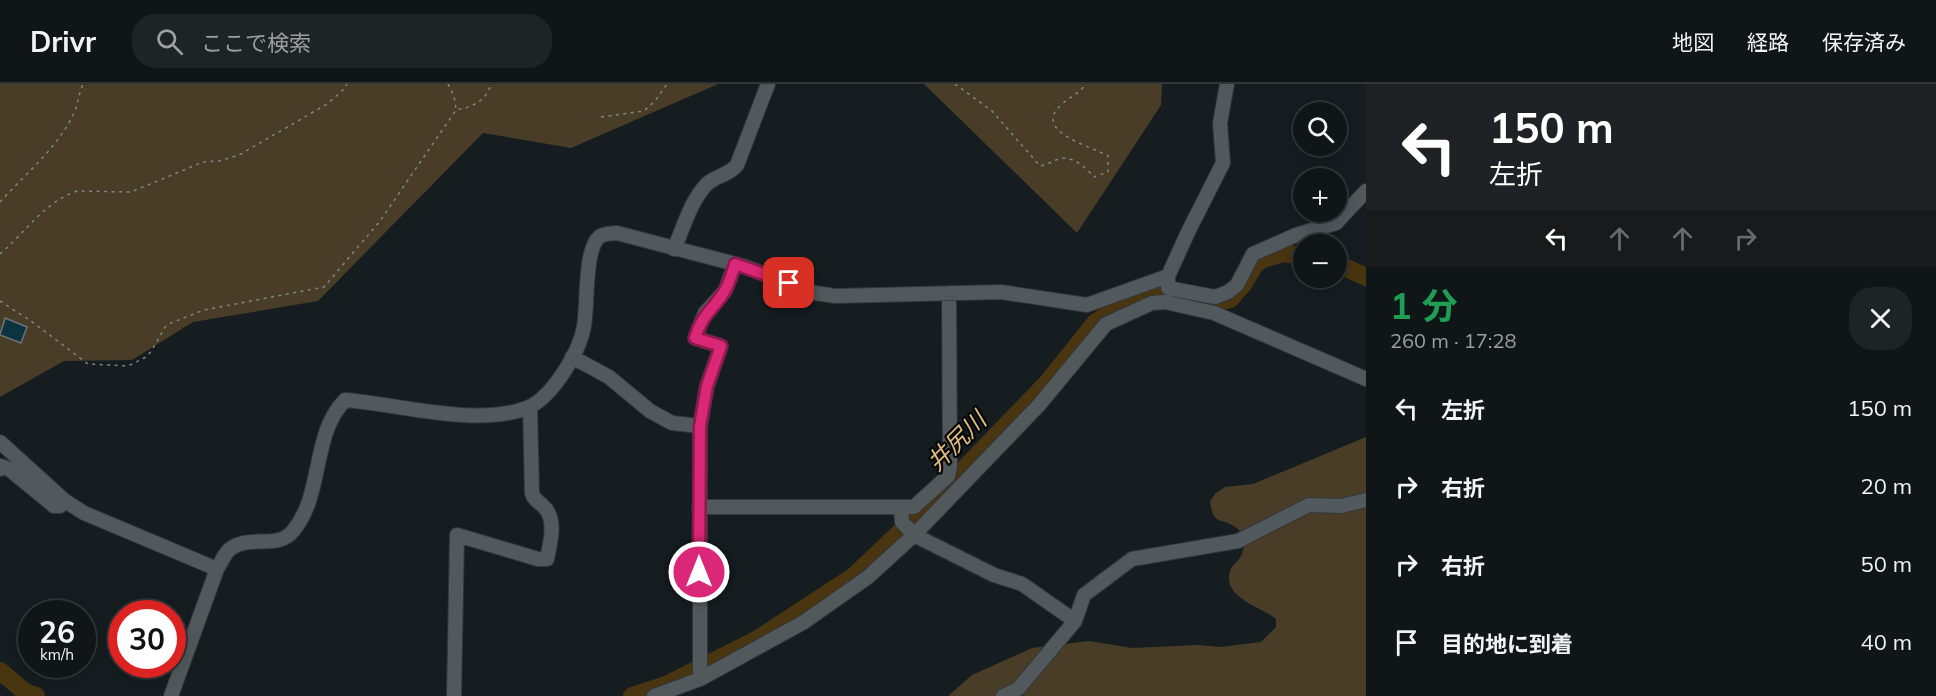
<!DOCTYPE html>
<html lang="ja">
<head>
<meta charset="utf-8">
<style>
	:root { --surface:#101618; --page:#1e2325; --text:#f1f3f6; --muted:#9c9fa2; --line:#303537 }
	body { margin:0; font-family:Mulish,"Noto Sans JP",sans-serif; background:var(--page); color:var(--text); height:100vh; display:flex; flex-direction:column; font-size:22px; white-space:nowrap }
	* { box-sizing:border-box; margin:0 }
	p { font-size:20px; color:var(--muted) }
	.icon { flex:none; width:33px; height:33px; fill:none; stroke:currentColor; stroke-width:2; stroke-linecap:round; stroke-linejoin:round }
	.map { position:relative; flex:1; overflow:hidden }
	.drawer { display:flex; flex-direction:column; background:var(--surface); width:570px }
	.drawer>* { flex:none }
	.guide { background:#202124; color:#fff; overflow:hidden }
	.controls { position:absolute; left:1293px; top:18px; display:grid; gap:12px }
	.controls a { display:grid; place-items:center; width:54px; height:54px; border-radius:50%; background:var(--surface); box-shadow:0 3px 15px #0003,0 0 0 2px var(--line); font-size:30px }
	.speed { position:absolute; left:18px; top:516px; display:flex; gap:12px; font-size:30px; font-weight:700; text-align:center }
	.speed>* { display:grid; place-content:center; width:78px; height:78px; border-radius:50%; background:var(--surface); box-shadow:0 3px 15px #0003,0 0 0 2px var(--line); line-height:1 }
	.speed small { font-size:15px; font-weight:400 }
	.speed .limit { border:9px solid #d22; background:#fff; color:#111 }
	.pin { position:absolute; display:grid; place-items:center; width:51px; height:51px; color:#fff; margin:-26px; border-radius:12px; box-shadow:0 3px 9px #0006 }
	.me { position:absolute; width:66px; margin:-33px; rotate:0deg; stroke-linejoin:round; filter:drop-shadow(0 0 4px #0008) }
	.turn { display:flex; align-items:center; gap:21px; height:126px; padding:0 24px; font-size:27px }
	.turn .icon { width:78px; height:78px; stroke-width:2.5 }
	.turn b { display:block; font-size:42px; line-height:51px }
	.lanes { display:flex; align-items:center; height:57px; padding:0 24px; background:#0003; justify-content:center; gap:30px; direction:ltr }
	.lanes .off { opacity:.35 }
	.round { display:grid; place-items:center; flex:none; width:63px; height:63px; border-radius:24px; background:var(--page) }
	.headline { display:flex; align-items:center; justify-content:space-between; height:102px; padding:0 24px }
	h1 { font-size:36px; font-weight:700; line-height:45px; color:#1e9e55 }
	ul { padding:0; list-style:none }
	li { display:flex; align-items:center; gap:18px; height:78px; padding:0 24px }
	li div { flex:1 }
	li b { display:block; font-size:22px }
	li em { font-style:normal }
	header { display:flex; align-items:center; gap:36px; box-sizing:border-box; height:84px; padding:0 30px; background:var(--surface); border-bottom:2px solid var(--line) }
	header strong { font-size:28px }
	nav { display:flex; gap:33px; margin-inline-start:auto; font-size:21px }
	.search { width:420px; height:54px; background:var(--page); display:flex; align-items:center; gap:15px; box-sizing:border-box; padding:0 21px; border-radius:24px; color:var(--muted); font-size:22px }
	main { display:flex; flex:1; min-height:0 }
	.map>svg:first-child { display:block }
</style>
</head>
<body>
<header>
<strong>Drivr</strong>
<div class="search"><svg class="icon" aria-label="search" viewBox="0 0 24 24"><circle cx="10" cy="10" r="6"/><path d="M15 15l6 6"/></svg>ここで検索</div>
<nav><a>地図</a><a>経路</a><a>保存済み</a></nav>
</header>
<main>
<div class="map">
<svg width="1366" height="612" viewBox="0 0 1366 612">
	<rect width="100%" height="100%" fill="#151d20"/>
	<!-- green -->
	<path fill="#493d28" d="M0,0H718L571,64L483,49L318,217L193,238L132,276L64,277L0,313Z
		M924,0H1162L1161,21L1077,149Z
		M1366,353V612H948L972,591L1032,564L1089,557L1132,564L1198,561L1221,563L1261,558L1276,543V535C1260,522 1222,514 1230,487C1231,481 1238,478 1241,472C1243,468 1244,462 1245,458C1243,454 1241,448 1238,445C1223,432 1213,444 1210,417L1216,409L1225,403L1253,400Z"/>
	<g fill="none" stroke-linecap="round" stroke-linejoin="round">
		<!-- river -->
		<path stroke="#49350f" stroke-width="18" d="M1336,179L1366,193
			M0,587L25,608L36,612
			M632,612L666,601L758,555L854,492L937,413L1047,299L1095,239L1123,220L1154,208L1215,219L1230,215L1244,199L1255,180L1263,175L1284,169L1304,173"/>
	</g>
	<!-- building -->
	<path fill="#0c3440" stroke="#6b7478" stroke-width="1.5" d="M5,234L27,243L21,259L0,251Z"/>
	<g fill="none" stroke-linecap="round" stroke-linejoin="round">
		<defs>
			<path id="minor" d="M674,165C683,145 690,118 706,101C714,92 728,92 737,81L768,0
				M1168,200V192L1189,146L1223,79L1220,39L1227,0
				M1168,204L1215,213L1228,208L1237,201L1253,170L1296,151L1336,139L1366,107
				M572,273L609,293L650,327L672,339L700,342
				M0,358L65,417L84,429L217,485
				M0,385L1,382L9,385L54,422H60L65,417
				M699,423H914L948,392L950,383L949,209
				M901,424L902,438L914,451L994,491L1022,500L1075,537
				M700,595V342L707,302L721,262L695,254L705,229L725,207L735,180
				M171,612L217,485C221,479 224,470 230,465C250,450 278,466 293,447C324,410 311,351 345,316C398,320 480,344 529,323C553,312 580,267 584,242C588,221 584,167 599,153C604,149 611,150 617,149L743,182L815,209L835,212L1001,208L1087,221L1168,192
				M454,612L457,451L538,475H547C550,460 557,435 544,423C539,417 534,417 532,409L530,323
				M654,612L700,595L804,538L868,493L914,451L1039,321L1106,240L1152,219L1165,218L1214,229L1366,295
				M1003,612L1018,605L1075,537L1084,511L1132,475L1238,457L1309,421L1341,422L1366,416"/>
		</defs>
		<!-- minor casing -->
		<use href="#minor" stroke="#333739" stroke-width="16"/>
		<!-- path -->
		<path stroke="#7f8688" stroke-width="1.5" stroke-dasharray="3 4.5" stroke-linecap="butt" d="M448,0L454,12L456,25
			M955,0L992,27L1040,82C1047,81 1052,77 1059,75C1073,71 1086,84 1094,93L1108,88V72C1094,63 1031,48 1061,21C1069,13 1079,10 1086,0
			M601,33L644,27L655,17L667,0
			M0,118C26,89 59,63 75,27C78,18 79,9 83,0
			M0,170C26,148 43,119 77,107L131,108L203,78L219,77L239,71L327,20L342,7L347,0
			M0,217L31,237L88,280L128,282L146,273L152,266L165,243L171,239L204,226L324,203L380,137L456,26C473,23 486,17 491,0"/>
		<!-- minor -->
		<use href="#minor" stroke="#51595d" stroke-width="14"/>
	</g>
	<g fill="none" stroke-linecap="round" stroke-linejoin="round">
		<defs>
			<path id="route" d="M699,488L700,342L707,302L721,262L695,254C703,229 712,227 724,208C729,201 732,189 735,180L789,199"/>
		</defs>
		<!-- route casing -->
		<use href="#route" stroke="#8e194d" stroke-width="15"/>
		<!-- route -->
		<use href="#route" stroke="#db2777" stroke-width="10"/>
	</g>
	<g text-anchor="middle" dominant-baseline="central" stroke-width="4.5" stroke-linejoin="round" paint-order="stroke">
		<!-- water labels -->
		<g font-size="24" font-style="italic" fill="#e1bd7f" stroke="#050708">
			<text transform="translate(956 357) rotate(-45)">井尻川</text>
		</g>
	</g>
</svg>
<div class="controls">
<a><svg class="icon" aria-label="search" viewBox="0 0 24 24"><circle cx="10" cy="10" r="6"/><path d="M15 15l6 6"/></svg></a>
<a>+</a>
<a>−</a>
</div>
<div class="speed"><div>26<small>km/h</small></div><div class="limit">30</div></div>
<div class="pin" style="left:789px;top:199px;background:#d93025"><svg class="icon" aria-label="arrive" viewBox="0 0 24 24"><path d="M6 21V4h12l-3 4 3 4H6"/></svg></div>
<svg class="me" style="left:699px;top:488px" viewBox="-20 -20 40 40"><circle r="17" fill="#db2777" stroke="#fff" stroke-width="3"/><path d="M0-11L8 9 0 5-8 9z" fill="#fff"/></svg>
</div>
<section class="drawer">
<div class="guide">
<div class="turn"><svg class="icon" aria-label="left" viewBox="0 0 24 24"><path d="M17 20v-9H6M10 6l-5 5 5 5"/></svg><div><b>150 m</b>左折</div></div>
<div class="lanes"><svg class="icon" aria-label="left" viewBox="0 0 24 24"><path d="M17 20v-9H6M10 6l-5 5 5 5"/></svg><svg class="icon off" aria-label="ahead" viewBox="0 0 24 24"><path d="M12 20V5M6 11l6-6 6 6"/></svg><svg class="icon off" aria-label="ahead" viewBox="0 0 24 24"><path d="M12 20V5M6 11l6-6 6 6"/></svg><svg class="icon off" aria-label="right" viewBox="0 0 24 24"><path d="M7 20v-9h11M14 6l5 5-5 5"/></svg></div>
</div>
<div class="headline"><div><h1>1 分</h1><p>260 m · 17:28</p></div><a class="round"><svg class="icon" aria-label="close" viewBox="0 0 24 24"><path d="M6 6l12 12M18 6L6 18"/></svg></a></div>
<ul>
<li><svg class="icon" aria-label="left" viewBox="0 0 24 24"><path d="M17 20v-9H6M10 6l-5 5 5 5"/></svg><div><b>左折</b></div><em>150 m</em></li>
<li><svg class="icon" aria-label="right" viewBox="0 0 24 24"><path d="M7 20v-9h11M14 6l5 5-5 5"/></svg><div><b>右折</b></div><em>20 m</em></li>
<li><svg class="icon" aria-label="right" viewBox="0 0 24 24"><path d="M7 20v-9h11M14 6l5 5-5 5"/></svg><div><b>右折</b></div><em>50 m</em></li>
<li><svg class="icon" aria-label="arrive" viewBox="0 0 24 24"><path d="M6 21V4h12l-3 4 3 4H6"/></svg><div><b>目的地に到着</b></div><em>40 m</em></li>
</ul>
</section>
</main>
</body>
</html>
